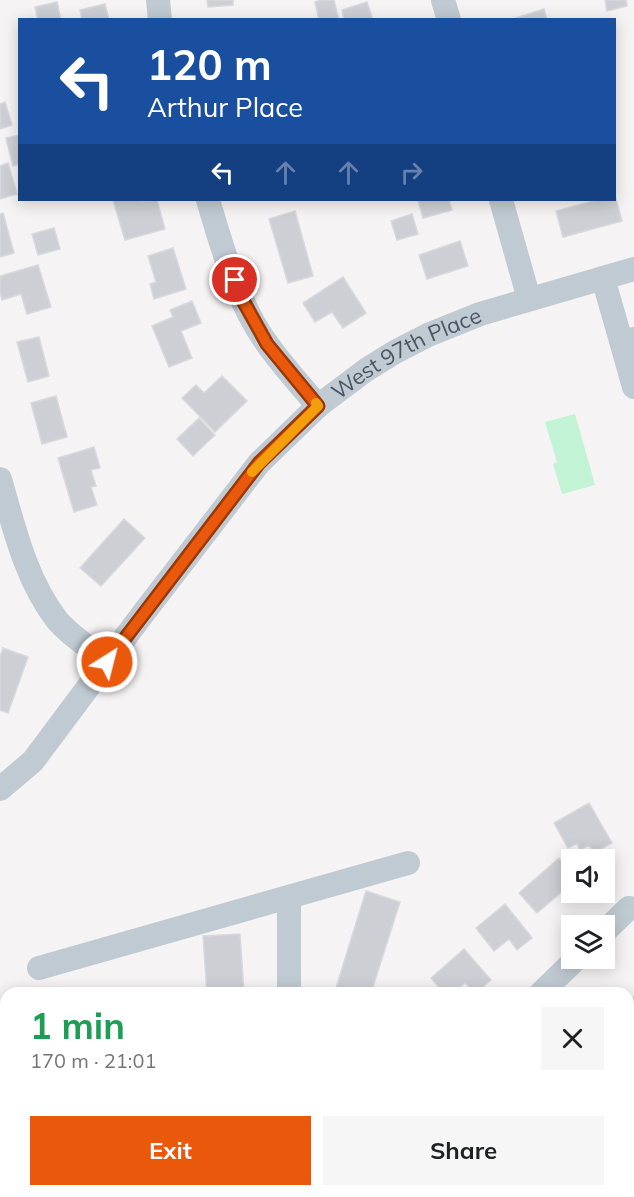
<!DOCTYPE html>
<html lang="en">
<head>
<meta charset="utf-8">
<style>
	:root { --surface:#fff; --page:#f6f6f6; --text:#202124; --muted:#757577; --accent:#ea580c }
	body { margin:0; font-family:Mulish,sans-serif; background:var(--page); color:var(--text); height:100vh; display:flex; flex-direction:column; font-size:22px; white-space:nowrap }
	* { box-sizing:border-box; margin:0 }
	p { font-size:20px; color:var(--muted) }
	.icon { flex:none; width:33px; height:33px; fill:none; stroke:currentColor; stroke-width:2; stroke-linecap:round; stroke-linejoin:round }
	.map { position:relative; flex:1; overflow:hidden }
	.details { position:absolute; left:0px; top:987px; width:634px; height:210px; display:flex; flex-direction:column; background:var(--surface); border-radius:18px 18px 0 0; box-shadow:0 3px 15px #0003 }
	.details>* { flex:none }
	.guide { position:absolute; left:18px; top:18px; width:598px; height:183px; border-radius:0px; box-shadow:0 3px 15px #0003; background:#1a4fa0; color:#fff; overflow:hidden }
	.buttons { position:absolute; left:561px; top:849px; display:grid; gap:12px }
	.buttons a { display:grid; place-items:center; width:54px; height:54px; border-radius:0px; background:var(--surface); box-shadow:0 3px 15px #0003; font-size:30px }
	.pin { position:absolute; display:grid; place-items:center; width:51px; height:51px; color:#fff; margin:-26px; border:3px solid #fff; border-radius:50%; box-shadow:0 2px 6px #0007 }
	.me { position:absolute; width:66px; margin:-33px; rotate:36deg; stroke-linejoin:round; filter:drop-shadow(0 0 4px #0008) }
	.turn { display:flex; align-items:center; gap:21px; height:126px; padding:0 30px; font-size:27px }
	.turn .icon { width:78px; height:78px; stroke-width:2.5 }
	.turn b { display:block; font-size:42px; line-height:51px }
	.lanes { display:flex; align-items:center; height:57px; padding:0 30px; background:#0003; justify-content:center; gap:30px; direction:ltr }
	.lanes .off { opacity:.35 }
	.round { display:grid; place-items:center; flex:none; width:63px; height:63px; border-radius:0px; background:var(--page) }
	.headline { display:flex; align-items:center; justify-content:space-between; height:102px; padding:0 30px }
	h1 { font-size:36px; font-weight:700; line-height:45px; color:#1e9e55 }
	.cta { display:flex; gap:12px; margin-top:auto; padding:12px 30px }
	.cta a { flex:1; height:69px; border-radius:0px; background:var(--accent); color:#fff; font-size:24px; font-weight:700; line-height:69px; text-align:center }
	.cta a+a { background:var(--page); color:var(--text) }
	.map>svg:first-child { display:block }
</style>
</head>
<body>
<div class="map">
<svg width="634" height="1197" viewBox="0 0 634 1197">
	<rect width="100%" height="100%" fill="#f5f3f3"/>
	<!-- green -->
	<path fill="#c1f3d4" d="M575,414L595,485L562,494L553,464L557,462L545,422Z"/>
	<!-- building -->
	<path fill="#cdcfd5" stroke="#d7d9de" stroke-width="1.5" d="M207,0H233V5L208,7Z
		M320,0H334L339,20H319L315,2Z
		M605,0H626L627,6L607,11Z
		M57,2L61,20H38L35,7Z
		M367,2L373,20H344L342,10Z
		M105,4L109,20H82L80,10Z
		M544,9L547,20H510Z
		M5,102L12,125L0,129V104Z
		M20,135V164L13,166L6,138Z
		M8,163L17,194L0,199V166Z
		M615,195L622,221L563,237L556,211L597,200H615Z
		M113,200H142V201L157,200L165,229L125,240Z
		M418,200H449L452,210L423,218Z
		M295,211L313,276L288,283L269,219Z
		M3,213L14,253L0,257V214Z
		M412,214L418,234L397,240L391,221Z
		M54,228L60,249L38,255L32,234Z
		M460,241L468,266L427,279L419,255Z
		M173,248L186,289L154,299L150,284L156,282L148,256Z
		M38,265L51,307L27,314L21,294L2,300L0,292V276Z
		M343,277L366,313L343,328L332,312L315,322L303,303Z
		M192,301L201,323L181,331L192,358L169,367L152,326L173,317L170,310Z
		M39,337L49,376L28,382L17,342Z
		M222,376L247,401L215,432L182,398L196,385L204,393Z
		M56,396L67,437L42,444L31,403Z
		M199,418L215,435L193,456L177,439Z
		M94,447L100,468L91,470L96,486L91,487L97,505L74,512L58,458Z
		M124,519L145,538L101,586L80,568Z
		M3,648L28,657L8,713L0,710V657Z
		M589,803L612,843L594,853L589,845L580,850L577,843L568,848L554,823Z
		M559,858L572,872V883L537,913L519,893Z
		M366,891L400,902L371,993H351L336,988Z
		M505,904L532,938L517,950L509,939L494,951L476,928Z
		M240,934L244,993H207L203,936Z
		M464,949L491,980L476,993L465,983L453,993H444L431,978Z
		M634,997V1016L628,1010V1002Z
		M628,1029L634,1035V1045L628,1050Z
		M75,1191H102L90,1197H77Z
		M247,1191H286L284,1197H244Z
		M365,1191H400L401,1197H366Z"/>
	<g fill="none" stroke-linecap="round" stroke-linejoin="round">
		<!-- minor -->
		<g stroke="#c0cad2" stroke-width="24">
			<path d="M158,0L160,20"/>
			<path d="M443,0L449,20"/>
			<path d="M208,200C222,247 238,305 268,345C283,366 301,386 318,406"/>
			<path d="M501,200L529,299"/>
			<path d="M603,278L621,341L634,339"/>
			<path d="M621,341L634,387"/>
			<path d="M0,479C14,528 26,580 57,620C69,635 93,650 107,662"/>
			<path id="s1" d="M0,789L33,761L142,615L259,463L318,406L366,370L395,352L428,335L480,314L634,269"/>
			<path d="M604,932L629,908"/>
			<path d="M39,968L408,863"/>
			<path d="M289,993V897"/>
			<path d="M541,993L577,958"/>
			<path d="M450,1191L452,1197"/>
			<path d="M195,1197L197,1191"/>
		</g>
	</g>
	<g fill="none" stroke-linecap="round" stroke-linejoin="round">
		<defs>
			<path id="route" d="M107,662L259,463L318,406L267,344L241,297L235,280"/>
		</defs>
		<!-- route casing -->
		<use href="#route" stroke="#983908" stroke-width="15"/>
		<!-- route -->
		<use href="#route" stroke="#ea580c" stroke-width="10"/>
		<!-- slow -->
		<path stroke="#f59e0b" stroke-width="10" d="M252,472L318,406L316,403"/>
	</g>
	<g text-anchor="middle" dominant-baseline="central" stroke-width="4.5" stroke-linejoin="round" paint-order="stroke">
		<!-- street labels -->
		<g font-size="22" fill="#495662" stroke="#fff">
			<text stroke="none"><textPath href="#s1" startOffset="603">West 97th Place</textPath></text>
		</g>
	</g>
</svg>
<div class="buttons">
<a><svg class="icon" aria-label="sound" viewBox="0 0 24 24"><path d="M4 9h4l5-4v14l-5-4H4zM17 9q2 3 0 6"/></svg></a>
<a><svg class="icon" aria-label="layers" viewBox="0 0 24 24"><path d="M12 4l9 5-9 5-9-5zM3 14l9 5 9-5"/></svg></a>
</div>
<div class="pin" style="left:235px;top:280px;background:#d93025"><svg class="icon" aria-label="arrive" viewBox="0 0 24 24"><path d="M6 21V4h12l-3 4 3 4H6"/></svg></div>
<svg class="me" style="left:107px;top:662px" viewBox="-20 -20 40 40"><circle r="17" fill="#ea580c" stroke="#fff" stroke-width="3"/><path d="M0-11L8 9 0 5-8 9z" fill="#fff"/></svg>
<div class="guide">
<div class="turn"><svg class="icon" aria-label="left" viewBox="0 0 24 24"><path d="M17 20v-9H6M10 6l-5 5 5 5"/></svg><div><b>120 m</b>Arthur Place</div></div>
<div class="lanes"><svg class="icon" aria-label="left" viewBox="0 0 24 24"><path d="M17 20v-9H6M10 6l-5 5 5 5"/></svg><svg class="icon off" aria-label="ahead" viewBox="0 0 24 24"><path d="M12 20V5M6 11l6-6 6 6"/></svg><svg class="icon off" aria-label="ahead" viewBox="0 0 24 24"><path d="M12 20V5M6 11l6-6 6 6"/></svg><svg class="icon off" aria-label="right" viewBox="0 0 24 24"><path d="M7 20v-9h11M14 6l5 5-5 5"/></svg></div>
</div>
<section class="details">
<div class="headline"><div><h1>1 min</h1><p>170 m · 21:01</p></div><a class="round"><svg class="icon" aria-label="close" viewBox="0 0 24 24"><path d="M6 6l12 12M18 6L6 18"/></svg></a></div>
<div class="cta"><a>Exit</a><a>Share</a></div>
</section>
</div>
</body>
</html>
